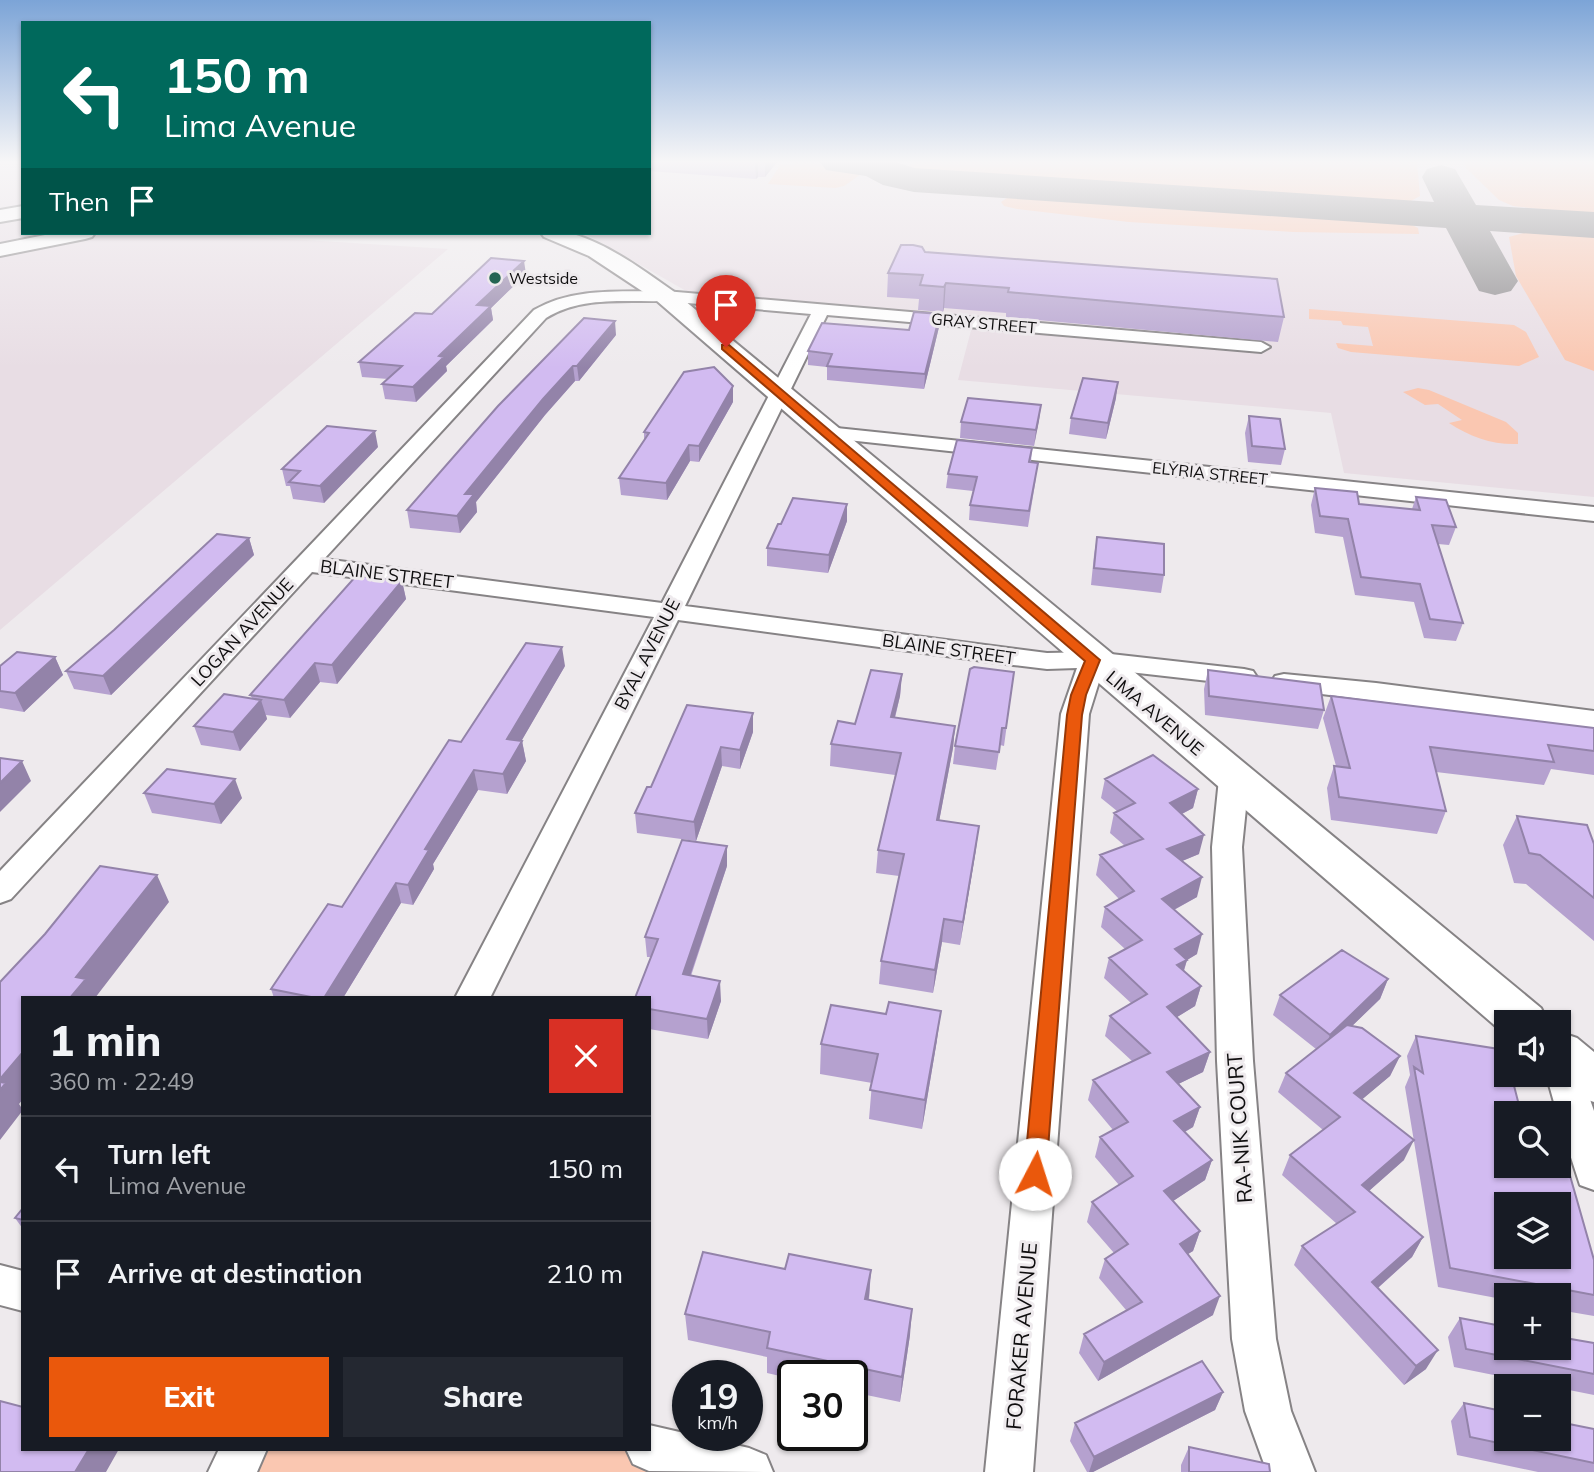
<!DOCTYPE html>
<html lang="en">
<head>
<meta charset="utf-8">
<style>
	:root { --surface:#171b24; --page:#242831; --text:#f1f3f6; --muted:#9ea1a6; --line:#363941; --accent:#ea580c }
	body { margin:0; font-family:Mulish,sans-serif; background:var(--page); color:var(--text); height:100vh; display:flex; flex-direction:column; font-size:26px; white-space:nowrap }
	* { box-sizing:border-box; margin:0 }
	p { font-size:23px; color:var(--muted) }
	.icon { flex:none; width:38px; height:38px; fill:none; stroke:currentColor; stroke-width:2; stroke-linecap:round; stroke-linejoin:round }
	.map { position:relative; flex:1; overflow:hidden }
	.details { position:absolute; left:21px; top:996px; width:630px; height:455px; display:flex; flex-direction:column; background:var(--surface); border-radius:0px; box-shadow:0 2px 5px #0004 }
	.details>* { flex:none }
	.hud { position:absolute; left:21px; top:21px; width:630px; height:214px; border-radius:0px; box-shadow:0 2px 5px #0004; background:#00695c; color:#fff; overflow:hidden }
	.controls { position:absolute; left:1494px; top:1010px; display:grid; gap:14px }
	.controls a { display:grid; place-items:center; width:77px; height:77px; border-radius:0px; background:var(--surface); box-shadow:0 2px 5px #0004; font-size:35px }
	.speed { position:absolute; left:672px; top:1360px; display:flex; gap:14px; font-size:35px; font-weight:700; text-align:center }
	.speed>* { display:grid; place-content:center; width:91px; height:91px; border-radius:50%; background:var(--surface); box-shadow:0 2px 5px #0004; line-height:1 }
	.speed small { font-size:18px; font-weight:400 }
	.speed .limit { border:4px solid #111; border-radius:10px; background:#fff; color:#111 }
	.pin { position:absolute; display:grid; place-items:center; width:60px; height:60px; color:#fff; margin:-72px -30px; border-radius:50% 50% 50% 0; rotate:-45deg; box-shadow:0 0 7px #0007 }
	.pin .icon { rotate:45deg }
	.me { position:absolute; width:77px; margin:-38px; rotate:5deg; stroke-linejoin:round; filter:drop-shadow(0 0 5px #0008) }
	.turn { display:flex; align-items:center; gap:24px; height:147px; padding:0 28px; font-size:32px }
	.turn .icon { width:91px; height:91px; stroke-width:2.5 }
	.turn b { display:block; font-size:49px; line-height:60px }
	.then { display:flex; align-items:center; height:66px; padding:0 28px; background:#0003; gap:14px; font-size:26px }
	.round { display:grid; place-items:center; flex:none; width:74px; height:74px; border-radius:0px; background:var(--page) }
	.overview { display:flex; align-items:center; justify-content:space-between; height:119px; padding:0 28px }
	h1 { font-size:42px; font-weight:800; line-height:52px }
	.primary-button { display:flex; gap:14px; margin-top:auto; padding:14px 28px }
	.primary-button a { flex:1; height:80px; border-radius:0px; background:var(--accent); color:#fff; font-size:28px; font-weight:800; line-height:80px; text-align:center }
	.primary-button a+a { background:var(--page); color:var(--text) }
	ul { padding:0; list-style:none }
	li { display:flex; align-items:center; gap:21px; height:105px; padding:0 28px; border-top:2px solid var(--line) }
	li div { flex:1 }
	li b { display:block; font-size:26px }
	li em { font-style:normal }
	.map>svg:first-child { display:block }
</style>
</head>
<body>
<div class="map">
<svg width="1594" height="1472" viewBox="0 0 1594 1472">
	<rect width="100%" height="100%" fill="#eeeaed"/>
	<!-- built -->
	<path fill="#e8dde4" d="M0,162H23V233H231L242,236L448,249L0,630Z
		M649,162H1594V497L1344,473L1331,413L958,380L974,319L695,296L584,233H649Z"/>
	<!-- green -->
	<path fill="#fac7b1" d="M794,162L856,166L864,172L844,186L835,188L768,184L781,164L791,165Z
		M914,162H1417L1420,196L1411,201L1394,202L1284,199L912,176L905,169Z
		M1465,162H1594V216L1513,206L1499,200L1466,168Z
		M1019,197C1150,200 1279,209 1410,224L1418,228L1419,234L1293,232L1129,222L1017,209L1004,206L1001,202L1007,198Z
		M1530,231L1594,233V371L1565,360L1516,276L1509,237Z
		M1309,309L1514,325L1526,332L1539,357L1519,366L1351,352L1338,348L1336,343L1373,346L1368,327L1343,325L1341,321L1309,319Z
		M1418,388L1429,390L1506,422L1518,433V444C1493,445 1470,437 1449,423L1462,420L1438,404L1425,405L1403,392Z
		M649,1444L763,1472H232L244,1449H649Z"/>
	<g fill="none" stroke-linecap="round" stroke-linejoin="round">
		<!-- taxiway -->
		<path fill="#8c8a8c" fill-rule="evenodd" d="M820,162H896L914,168L1434,202L1422,177L1427,169L1441,165L1455,169L1476,205L1594,212V238L1490,231L1518,281L1511,291L1495,295L1479,291L1446,228L914,192L883,185L866,176L826,170Z"/>
		<defs>
			<path id="street" d="M665,291L1261,342L1270,347L1261,352L827,315L685,606L1047,653L1093,652L1244,669L1253,671L1257,677L1253,683L1244,685L1103,669L1089,714L1033,1472H985L1061,714L1077,668L1047,669L1013,665L678,620L490,998H455L654,617L312,572L11,899L0,903V871L534,310C573,287 621,292 665,291ZM665,301L811,314L662,603L324,559L546,318C581,296 625,302 665,301Z
				M827,427L1594,507V521L820,437L817,433L820,429Z
				M1284,674L1376,683L1594,711V729L1275,688L1271,682L1275,676Z
				M1234,769L1244,772L1249,779L1242,847L1253,1061L1276,1339L1291,1411L1315,1472H1267L1245,1411L1232,1339L1217,1061L1212,847L1219,779L1224,772Z
				M1559,1043L1572,1047L1594,1111V1190L1580,1185L1559,1121V1113H1557L1546,1074H1559Z
				M0,1265L23,1271V1311L0,1305Z
				M649,1425L749,1448L766,1455L773,1472L649,1471L633,1464L626,1449H649Z
				M219,1449H267L257,1472H208Z"/>
			<path id="secondary" d="M541,233C551,233 564,231 573,234C610,245 643,270 673,291L1541,1008L1548,1022H1507V1036L657,301L589,256L544,237Z
				M1559,1032L1577,1038L1594,1052V1102L1576,1096L1551,1074H1559Z"/>
			<path id="highway" d="M23,206V218L0,222V210Z
				M55,233H95L92,237L85,239L0,256V244Z"/>
		</defs>
		<!-- street casing -->
		<use href="#street" stroke="#868385" stroke-width="4"/>
		<!-- secondary casing -->
		<use href="#secondary" stroke="#868385" stroke-width="4"/>
		<!-- highway casing -->
		<use href="#highway" stroke="#868385" stroke-width="4"/>
		<!-- street -->
		<use href="#street" fill="#fff" fill-rule="evenodd"/>
		<!-- secondary -->
		<use href="#secondary" fill="#fff" fill-rule="evenodd"/>
		<!-- highway -->
		<use href="#highway" fill="#fff" fill-rule="evenodd"/>
	</g>
	<!-- wall -->
	<path fill="#b5a1cf" d="M649,162H777L765,177H758L756,179L649,171Z
		M925,252L1284,317L1278,342L1006,317V313L944,308L943,312L918,310L919,299L887,297L888,273Z
		M526,274L491,308L493,320L446,366L447,371L416,402L385,399L382,384L388,379L362,377L359,362L432,314Z
		M939,327L924,389L827,380V367L808,365V351L909,330Z
		M616,335L579,381H575L545,415L476,502L477,512L460,533L410,528L407,510L498,406Z
		M1116,398L1106,439L1069,434L1071,418Z
		M733,402L699,462L690,461L667,500L621,495L619,478L644,440V432Z
		M1041,405L1034,446L960,438L961,422Z
		M1249,416L1285,449L1281,465L1248,462L1245,433Z
		M378,447L324,503L293,499L290,486H286L282,469Z
		M1032,448L1031,462L1036,478L1028,527L969,520L970,505L973,491L946,488L948,474Z
		M1315,488L1359,504L1412,509L1416,497L1456,527L1449,545L1438,544L1463,623L1456,641L1424,638L1414,602L1355,595L1343,537L1315,533L1311,505Z
		M847,504V521L828,573L767,566V548L781,524Z
		M1097,537L1164,575L1161,593L1091,585L1094,555Z
		M249,538L254,555L111,695L74,689L66,671Z
		M402,581L406,599L337,684L320,682L290,718L266,715L267,719L240,751L201,745L194,726L252,698L250,695Z
		M55,657L63,675L24,712L0,708V666Z
		M565,666L521,741H522L526,761L507,794L478,790L433,864L434,869L413,905L401,903L343,998H274L271,989L342,907L461,742Z
		M1208,670L1324,710L1318,729L1205,715L1204,689Z
		M1014,672L1004,746L1000,745L996,770L953,764L955,746Z
		M902,674L900,696L895,718L955,726L953,748L939,821L976,849L960,945L942,942L933,993L879,984L881,961L899,876L876,873L878,850L895,775L830,766L831,744L855,724Z
		M1331,696L1594,728V775L1551,769L1544,785L1436,772L1446,811L1437,834L1331,820L1327,788L1334,766H1336L1323,718Z
		M687,705L753,732L740,769L722,766L696,841L637,833L635,813L651,787Z
		M1105,779L1198,789L1193,808L1182,814L1199,854L1182,861L1197,897L1174,910L1197,954L1187,960L1184,971L1201,986L1195,1006L1177,1017L1210,1052L1203,1072L1178,1084L1200,1107L1193,1127L1185,1132L1212,1160L1205,1180L1173,1201L1200,1231L1193,1251L1188,1254L1213,1315L1098,1381L1079,1353L1084,1334L1126,1310L1099,1278L1105,1259L1114,1253L1087,1222L1092,1202L1119,1185L1095,1157L1100,1137L1113,1130L1088,1100L1093,1080L1132,1061L1105,1036L1110,1016L1131,1003L1104,978L1109,958L1125,949L1101,927L1105,907L1119,899L1096,875L1100,855L1125,846L1110,833L1114,813L1117,811L1101,798Z
		M144,793L242,798L221,824L152,813Z
		M1517,816L1594,844V941L1526,884L1514,883L1503,845Z
		M727,866L691,976L721,1001L708,1039L649,1029L651,957H647L645,937Z
		M1388,979L1380,999L1352,1026L1400,1056L1390,1076L1362,1099L1404,1160L1369,1191L1423,1237L1412,1257L1378,1288L1426,1369L1404,1385L1294,1265L1302,1246L1337,1224L1282,1175L1290,1155L1323,1130L1278,1092L1286,1073L1316,1049L1273,1015L1280,995Z
		M1416,1036L1507,1113L1594,1260V1316L1559,1310V1295H1507V1300L1438,1287L1405,1087L1410,1075L1407,1056Z
		M937,1040L922,1129L869,1119L872,1083L820,1074L821,1044Z
		M23,1208V1229L15,1218Z
		M785,1269L871,1270L869,1300L910,1335L900,1402L852,1392V1376H793V1379L767,1373V1357L688,1340L685,1314Z
		M1460,1318L1594,1343V1395L1559,1388V1386H1548L1454,1367L1448,1337Z
		M1223,1392L1215,1410L1093,1472H1087L1070,1441L1075,1423Z
		M1464,1403L1594,1429V1472H1538L1457,1455L1451,1421Z
		M1189,1447L1270,1472H1181V1465Z"/>
	<!-- shaded-wall -->
	<path fill="#9383a9" d="M755,162H758V177L756,179Z
		M765,162H777L765,177Z
		M524,261L526,274L491,308L493,320L446,366L447,371L416,402L413,387L439,356L477,305Z
		M946,283L944,308L943,312L944,287Z
		M940,314L939,327L924,389L925,374Z
		M615,321L616,335L579,381L577,366Z
		M573,366L575,381L545,415L476,502L477,512L460,533L457,516L465,494L543,399Z
		M1118,382L1116,398L1106,439L1108,423Z
		M733,386V402L699,462V446Z
		M1041,405L1039,421L1034,446L1036,430Z
		M375,431L378,447L324,503L320,486Z
		M689,445L690,461L667,500L666,483Z
		M847,504V521L828,573L829,555Z
		M249,538L254,555L111,695L103,676Z
		M402,581L406,599L337,684L332,665Z
		M562,647L565,666L511,759L507,739Z
		M55,657L63,675L24,712L15,693Z
		M315,663L320,682L290,718L284,700Z
		M902,674L900,696L889,740L891,717Z
		M261,700L267,719L240,751L233,732Z
		M753,713V732L740,769V750Z
		M955,726L953,748L935,843L937,820Z
		M522,741L526,761L507,794L503,774Z
		M721,747L722,766L696,841L694,822Z
		M22,761L31,781L0,812V783Z
		M474,770L478,790L433,864L434,869L413,905L408,885L425,849Z
		M235,779L242,798L221,824L214,804Z
		M1198,789L1193,808L1166,822L1170,803Z
		M979,826L976,849L960,945L963,922Z
		M1204,835L1199,854L1163,869L1167,849Z
		M727,846V866L684,994L683,974Z
		M157,875L169,902L95,998H70L76,977Z
		M1202,877L1197,897L1157,919L1162,899Z
		M396,883L401,903L343,998H324Z
		M944,919L942,942L933,993L935,970Z
		M1202,934L1197,954L1187,960L1181,979L1172,985L1175,949Z
		M1388,979L1380,999L1322,1055L1330,1035Z
		M720,981L721,1001L708,1039L707,1019Z
		M1201,986L1195,1006L1161,1027L1167,1007Z
		M941,1011L937,1040L922,1129L925,1100Z
		M23,1052V1099L19,1104L23,1110L0,1140V1079Z
		M1210,1052L1203,1072L1162,1092L1167,1072Z
		M1400,1056L1390,1076L1346,1113L1354,1093Z
		M1200,1107L1193,1127L1168,1141L1174,1121Z
		M1414,1140L1404,1160L1353,1205L1362,1185Z
		M1212,1160L1205,1180L1158,1211L1164,1191Z
		M1200,1231L1193,1251L1173,1263L1180,1244Z
		M1423,1237L1412,1257L1362,1302L1372,1282Z
		M871,1270L869,1296L863,1325L865,1299Z
		M1220,1296L1213,1315L1098,1381L1104,1362Z
		M912,1309L910,1335L900,1402L902,1377Z
		M1438,1350L1426,1369L1404,1385L1416,1366Z
		M1223,1392L1215,1410L1093,1472H1089L1094,1457Z
		M89,1449H119L106,1472H75Z"/>
	<!-- building -->
	<path fill="#d2bbf1" stroke="#9383a9" stroke-width="2" fill-rule="evenodd" d="M901,245H913L922,247L925,252L1277,279L1284,317L1008,292L1009,288L946,283L944,287L920,285L923,275L888,273Z
		M491,258L524,261L477,305L491,306L439,356L444,357L413,387L382,384L402,366L359,362L415,313L432,314Z
		M914,312L940,314L925,374L827,366L832,354L808,351L822,323L909,330Z
		M584,318L615,321L577,366H573L543,399L465,494H474L457,516L407,510L498,406Z
		M714,367L733,386L699,446L689,445L666,483L619,478L649,433L644,432L684,372Z
		M1083,378L1118,382L1108,423L1071,418Z
		M968,398L1041,405L1036,430L961,422Z
		M1249,416L1280,419L1285,449L1252,446Z
		M327,426L375,431L320,486L289,482L300,471L282,469Z
		M957,440L1032,448L1029,462L1038,463L1029,511L970,505L977,477L948,474Z
		M1315,488L1357,492L1359,504L1420,510L1416,497L1446,500L1456,527L1432,525L1463,623L1430,619L1420,584L1361,577L1348,519L1320,516Z
		M793,498L847,504L829,555L767,548L778,524H781Z
		M217,534L249,538L103,676L66,671L114,630Z
		M1097,537L1164,544V575L1094,568Z
		M356,576L402,581L332,665L315,663L284,700L250,695Z
		M526,643L562,647L507,739L522,741L503,774L474,770L425,849L429,850L408,885L396,883L324,998H316L271,989L328,904L342,907L449,740L461,742Z
		M17,652L55,657L15,693L0,691V666Z
		M974,667L1014,672L1006,728H1002L999,752L955,746L970,669Z
		M871,670L902,674L891,717L955,726L937,820L979,826L963,922L944,919L935,970L881,961L904,854L878,850L901,753L831,744L838,721L855,724Z
		M1208,670L1320,684L1324,710L1209,696Z
		M224,694L261,700L233,732L194,726Z
		M1331,696L1594,728V751L1548,745L1554,762L1430,747L1446,811L1339,797L1334,766L1350,768Z
		M687,705L753,713L740,750L721,747L694,822L635,813L647,787H651Z
		M1153,755L1198,789L1170,803L1204,835L1167,849L1202,877L1162,899L1202,934L1175,949L1187,960L1177,965L1201,986L1167,1007L1210,1052L1167,1072L1200,1107L1174,1121L1212,1160L1164,1191L1200,1231L1180,1244L1220,1296L1104,1362L1084,1334L1142,1302L1105,1259L1128,1244L1092,1202L1133,1176L1100,1137L1128,1122L1093,1080L1150,1053L1110,1016L1147,994L1109,958L1142,940L1105,907L1134,891L1100,855L1143,839L1114,813L1135,803L1105,779Z
		M0,758L22,761L0,783Z
		M167,769L235,779L214,804L144,793Z
		M1517,816L1587,825L1594,844V898L1540,855L1529,853Z
		M682,840L727,846L683,974L720,981L707,1019L649,1009V998H635L658,939L645,937Z
		M100,866L157,875L76,977L86,979L70,998H23V1052L0,1079V982L45,934Z
		M1342,950L1388,979L1330,1035L1280,995Z
		M889,1002L941,1011L925,1100L870,1090L878,1054L821,1044L831,1005L886,1014Z
		M1347,1025L1362,1028L1400,1056L1354,1093L1414,1140L1362,1185L1423,1237L1372,1282L1438,1350L1416,1366L1302,1246L1355,1212L1290,1155L1340,1117L1286,1073Z
		M1416,1036L1505,1050L1507,1056V1074H1511L1521,1113H1507V1166H1559V1137L1594,1260V1295L1450,1268L1414,1067L1423,1073ZM1507,1204H1559V1256H1507Z
		M0,1082L6,1083L0,1090Z
		M23,1208V1220L15,1218Z
		M703,1252L785,1269L789,1254L871,1270L865,1299L912,1309L902,1377L767,1348L770,1332L685,1314Z
		M1460,1318L1507,1327V1348H1559V1337L1594,1343V1374L1466,1349Z
		M1202,1361L1223,1392L1094,1457L1075,1423Z
		M0,1401L23,1407V1449H89L75,1472H0Z
		M1464,1403L1507,1412V1438H1559V1422L1594,1429V1463L1470,1437Z
		M1189,1447L1269,1464L1270,1472H1189Z"/>
	<!-- sky -->
	<linearGradient id="sky" x2="0" y2="1"><stop stop-color="#7ca4d7"/><stop offset="0.44" stop-color="#f7f6f7"/><stop offset="1" stop-color="#f7f6f7" stop-opacity="0"/></linearGradient>
	<rect width="1594" height="368" fill="url(#sky)"/>
	<!-- route -->
	<path fill="#ea580c" stroke="#983908" stroke-width="2" d="M722,345H729L1100,660L1086,695L1082,715L1046,1174L1043,1181L1035,1184L1027,1181L1024,1174L1067,715L1071,695L1085,661L722,349Z"/>
	<!-- markers -->
	<circle fill="#256553" stroke="#eeeaed" stroke-width="2.5" cx="495" cy="278" r="7"/>
	<g text-anchor="middle" dominant-baseline="central" stroke-width="6" stroke-linejoin="round" paint-order="stroke">
		<!-- far-poi labels -->
		<g font-size="16" fill="#0f0e0f" stroke="#eeeaed" text-anchor="start">
			<text x="509" y="278">Westside</text>
		</g>
		<!-- far-street labels -->
		<g font-size="16" fill="#0f0e0f" stroke="#eeeaed">
			<text transform="translate(984 323) rotate(5)">GRAY STREET</text>
			<text transform="translate(1210 473) rotate(6)">ELYRIA STREET</text>
		</g>
		<!-- street labels -->
		<g font-size="18" fill="#0f0e0f" stroke="#eeeaed">
			<text transform="translate(387 574) rotate(7)">BLAINE STREET</text>
			<text transform="translate(242 632) rotate(-47)">LOGAN AVENUE</text>
			<text transform="translate(949 649) rotate(8)">BLAINE STREET</text>
			<text transform="translate(647 654) rotate(-63)">BYAL AVENUE</text>
			<text transform="translate(1155 713) rotate(40)">LIMA AVENUE</text>
		</g>
		<!-- near-street labels -->
		<g font-size="21" fill="#0f0e0f" stroke="#eeeaed">
			<text transform="translate(1239 1128) rotate(-94)">RA-NIK COURT</text>
			<text transform="translate(1021 1336) rotate(-85)">FORAKER AVENUE</text>
		</g>
	</g>
</svg>
<div class="controls">
<a><svg class="icon" aria-label="sound" viewBox="0 0 24 24"><path d="M4 9h4l5-4v14l-5-4H4zM17 9q2 3 0 6"/></svg></a>
<a><svg class="icon" aria-label="search" viewBox="0 0 24 24"><circle cx="10" cy="10" r="6"/><path d="M15 15l6 6"/></svg></a>
<a><svg class="icon" aria-label="layers" viewBox="0 0 24 24"><path d="M12 4l9 5-9 5-9-5zM3 14l9 5 9-5"/></svg></a>
<a>+</a>
<a>−</a>
</div>
<div class="speed"><div>19<small>km/h</small></div><div class="limit">30</div></div>
<div class="pin" style="left:726px;top:347px;background:#d93025"><svg class="icon" aria-label="arrive" viewBox="0 0 24 24"><path d="M6 21V4h12l-3 4 3 4H6"/></svg></div>
<svg class="me" style="left:1035px;top:1174px" viewBox="-20 -20 40 40"><circle r="19" fill="#fff"/><path d="M0-13L10 11 0 6-10 11z" fill="#ea580c"/></svg>
<div class="hud">
<div class="turn"><svg class="icon" aria-label="left" viewBox="0 0 24 24"><path d="M17 20v-9H6M10 6l-5 5 5 5"/></svg><div><b>150 m</b>Lima Avenue</div></div>
<div class="then">Then<svg class="icon" aria-label="arrive" viewBox="0 0 24 24"><path d="M6 21V4h12l-3 4 3 4H6"/></svg></div>
</div>
<section class="details">
<div class="overview"><div><h1>1 min</h1><p>360 m · 22:49</p></div><a class="round" style="background:#d93025;color:#fff"><svg class="icon" aria-label="close" viewBox="0 0 24 24"><path d="M6 6l12 12M18 6L6 18"/></svg></a></div>
<ul>
<li><svg class="icon" aria-label="left" viewBox="0 0 24 24"><path d="M17 20v-9H6M10 6l-5 5 5 5"/></svg><div><b>Turn left</b><p>Lima Avenue</p></div><em>150 m</em></li>
<li><svg class="icon" aria-label="arrive" viewBox="0 0 24 24"><path d="M6 21V4h12l-3 4 3 4H6"/></svg><div><b>Arrive at destination</b></div><em>210 m</em></li>
</ul>
<div class="primary-button"><a>Exit</a><a>Share</a></div>
</section>
</div>
</body>
</html>
